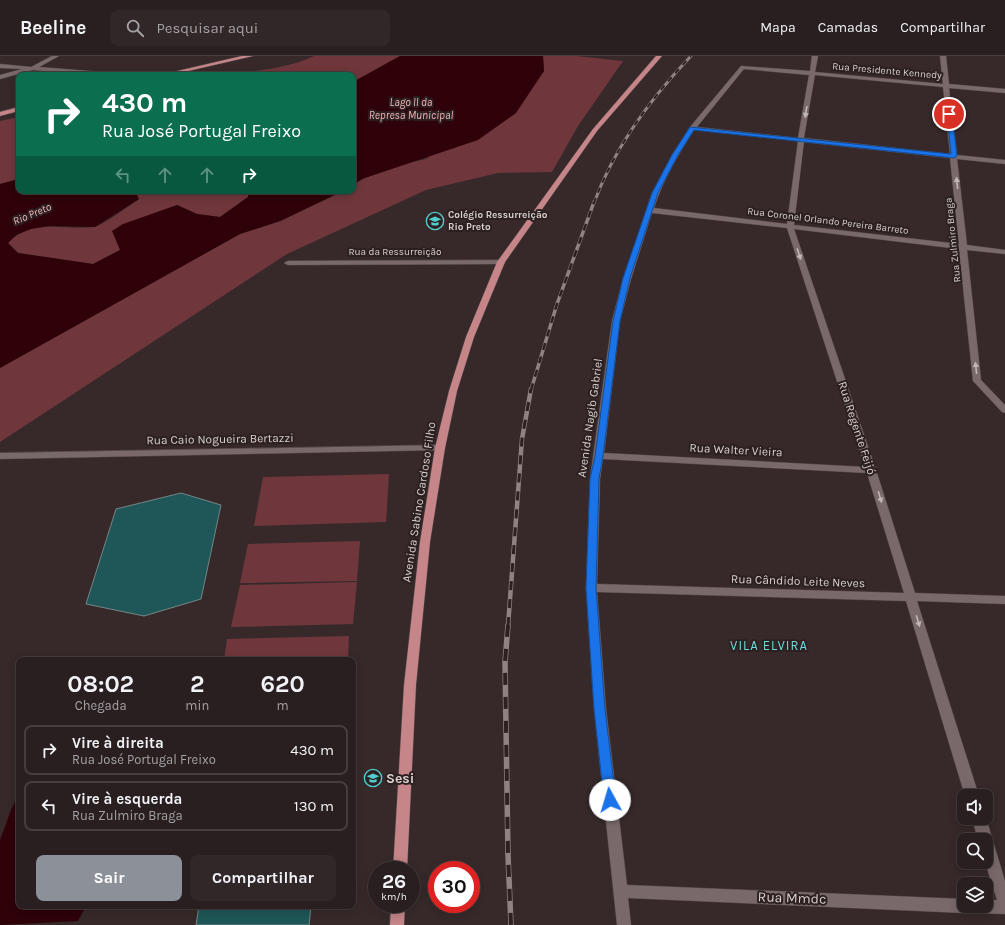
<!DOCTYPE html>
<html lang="pt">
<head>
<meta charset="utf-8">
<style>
	:root { --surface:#291f20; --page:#312729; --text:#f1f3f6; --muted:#a5a2a5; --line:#453d3e; --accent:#8c9099 }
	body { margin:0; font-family:Karla,sans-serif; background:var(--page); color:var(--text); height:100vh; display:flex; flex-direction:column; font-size:15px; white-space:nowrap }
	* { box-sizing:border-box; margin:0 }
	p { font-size:13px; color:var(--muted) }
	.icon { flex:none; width:22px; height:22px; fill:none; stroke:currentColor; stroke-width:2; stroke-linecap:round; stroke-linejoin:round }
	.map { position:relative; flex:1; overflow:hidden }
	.panel { position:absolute; left:16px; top:601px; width:340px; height:252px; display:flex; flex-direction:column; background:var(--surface); border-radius:8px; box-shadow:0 2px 10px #0003,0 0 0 1px var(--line) }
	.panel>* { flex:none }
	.banner { position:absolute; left:16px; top:16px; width:340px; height:122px; border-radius:8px; box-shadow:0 2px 10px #0003,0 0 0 1px var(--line); background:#0b6e4f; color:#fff; overflow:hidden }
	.controls { position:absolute; left:957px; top:733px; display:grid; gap:8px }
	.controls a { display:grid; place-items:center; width:36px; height:36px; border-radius:8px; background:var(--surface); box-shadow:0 2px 10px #0003,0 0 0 1px var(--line); font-size:20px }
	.speed { position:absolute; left:368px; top:805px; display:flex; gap:8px; font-size:20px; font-weight:700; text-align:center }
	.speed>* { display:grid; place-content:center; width:52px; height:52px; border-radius:50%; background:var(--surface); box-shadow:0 2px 10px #0003,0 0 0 1px var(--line); line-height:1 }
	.speed small { font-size:10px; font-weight:400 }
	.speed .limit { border:6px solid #d22; background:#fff; color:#111 }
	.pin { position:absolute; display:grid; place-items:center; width:34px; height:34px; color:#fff; margin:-17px; border:2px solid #fff; border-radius:50%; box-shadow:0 1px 4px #0007 }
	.me { position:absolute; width:44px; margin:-22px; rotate:354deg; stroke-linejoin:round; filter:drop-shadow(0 0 3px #0008) }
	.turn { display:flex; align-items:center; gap:14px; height:84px; padding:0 20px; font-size:18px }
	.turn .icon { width:52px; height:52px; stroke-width:2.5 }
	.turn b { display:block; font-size:28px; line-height:34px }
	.lanes { display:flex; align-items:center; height:38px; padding:0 20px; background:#0003; justify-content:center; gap:20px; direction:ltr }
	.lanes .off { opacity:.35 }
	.eta { display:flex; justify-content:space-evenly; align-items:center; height:68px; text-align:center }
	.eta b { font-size:24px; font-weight:700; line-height:28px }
	.primary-button { display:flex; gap:8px; margin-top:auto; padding:8px 20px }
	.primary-button a { flex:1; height:46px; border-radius:8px; background:var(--accent); color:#fff; font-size:16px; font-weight:700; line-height:46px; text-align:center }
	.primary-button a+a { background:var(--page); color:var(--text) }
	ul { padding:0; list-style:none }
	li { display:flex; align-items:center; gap:12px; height:50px; margin:0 8px 6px; padding:0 12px; border:2px solid var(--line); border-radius:8px }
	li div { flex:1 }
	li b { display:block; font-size:15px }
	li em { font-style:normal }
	header { display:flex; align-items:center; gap:24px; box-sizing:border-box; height:56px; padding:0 20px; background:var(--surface); border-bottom:1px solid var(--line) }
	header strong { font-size:19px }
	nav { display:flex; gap:22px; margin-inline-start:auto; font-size:14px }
	.search { width:280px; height:36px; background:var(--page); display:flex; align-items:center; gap:10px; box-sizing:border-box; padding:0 14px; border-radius:8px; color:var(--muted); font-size:15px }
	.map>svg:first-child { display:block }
</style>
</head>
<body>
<header>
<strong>Beeline</strong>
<div class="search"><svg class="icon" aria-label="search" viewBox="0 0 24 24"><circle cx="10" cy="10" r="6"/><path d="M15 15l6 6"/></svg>Pesquisar aqui</div>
<nav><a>Mapa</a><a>Camadas</a><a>Compartilhar</a></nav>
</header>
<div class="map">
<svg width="1005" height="869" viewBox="0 0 1005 869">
	<rect width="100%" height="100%" fill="#37292a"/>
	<!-- green -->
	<path fill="#6f373c" d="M314,0H400L353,26V19H209C243,16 282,15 314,0Z
		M543,0H576L623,5L578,70L552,116L498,117L426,134L287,198L0,386V312L240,178L281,165L343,135H353V129C374,115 402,108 426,103L544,16Z
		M19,61V123L0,128V65Z
		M135,135H248V141L220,161L197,158L177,149L120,194L93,208L18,197L8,187C32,161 64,175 94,171C102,170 130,149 138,144Z
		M389,418L386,466L254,470L263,421Z
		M360,485L357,525L240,527L248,488Z
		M357,526L353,568L231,571L240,529Z
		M349,580L348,604H224L227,583Z"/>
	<!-- water -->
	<path fill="#2f0109" d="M400,0H543L544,15L516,57L478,84L362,123L353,129V26Z
		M19,123V135H135L139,143L95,171L49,170L31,173L16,179L8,187L18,197L93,208L120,194L112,175L123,168L177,149L197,158L220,161L248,141V135H343L280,165L240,178L0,312V128Z
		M19,737V850H86L78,865L0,869V784L11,754Z"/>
	<!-- building -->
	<path fill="#1f5657" stroke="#758686" d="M181,437L221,449L201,543L144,560L86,548L116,453Z
		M199,850H311L309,869H196Z"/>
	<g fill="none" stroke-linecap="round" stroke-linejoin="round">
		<defs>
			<path id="minor" d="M52,0H59L39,11L115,17L118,19H93L33,14L0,23V19L22,13L0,12V8L31,11Z
				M812,0H818L815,16L943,28L940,0H946L949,28L1005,33V37L949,32L957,99L1005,104V108L957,103L967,189L1005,194V198L967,194L981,324L1005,349V357L1002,356L973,325L959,193L794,173L876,414L915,537L1005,540V548L917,545L979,740H965L906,545L597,536L606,653L627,829L964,843V850H986V844H997L985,806L986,784H978L972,762H986L1005,825V858L975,857L970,854L964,857L628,842L631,869H617L594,653L586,532L590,423L605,315L612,265L623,223L652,137L672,99L690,71L741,10L810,15ZM744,13L809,19L798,82L697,71ZM815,19L943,31L950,98L804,82ZM694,74L798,85L787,168L654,152C663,124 678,99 694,74ZM804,86L950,102L959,188L794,169ZM652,157L787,172L865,411L604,397L620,265L631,223ZM603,403L867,417L904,537L597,528L600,423Z
				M501,204L505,206L504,208L288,209L284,207L288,205Z
				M440,389L445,392L443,394L0,403V397Z"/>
			<path id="major" d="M242,0H253L171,19H160Z
				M656,0H662L597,75L505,206L474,281L457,335L445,392L430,486L416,629L407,814H393L404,629L420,486L435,392L449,335L466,281L497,206L593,73Z
				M19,51V55L0,60V56Z
				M391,848H405L404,869H390Z"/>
		</defs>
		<!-- minor casing -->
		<use href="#minor" stroke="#524747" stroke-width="1"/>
		<!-- major casing -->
		<use href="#major" stroke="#524747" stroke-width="1"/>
		<!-- minor -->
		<use href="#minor" fill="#79696a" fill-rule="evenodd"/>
		<!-- major -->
		<use href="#major" fill="#c58589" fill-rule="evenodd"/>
		<defs>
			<path id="rail-far3" d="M594,147C614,92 651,42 691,0"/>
			<path id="rail-far2" d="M531,334L557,248L594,146"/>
			<path id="rail-far1" d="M508,570L522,383L531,333"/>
			<path id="rail" d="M508,569L505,606L508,799L511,869"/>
		</defs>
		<!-- rail-far3 casing -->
		<use href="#rail-far3" stroke="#8e8283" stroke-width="3"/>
		<!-- rail-far2 casing -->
		<use href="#rail-far2" stroke="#8e8283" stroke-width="3.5"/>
		<!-- rail-far1 casing -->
		<use href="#rail-far1" stroke="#8e8283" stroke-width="4.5"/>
		<!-- rail casing -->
		<use href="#rail" stroke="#8e8283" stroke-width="5.5"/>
		<!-- rail-far3 -->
		<use href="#rail-far3" stroke="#2c2020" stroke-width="2" stroke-dasharray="5.5" stroke-linecap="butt"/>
		<!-- rail-far2 -->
		<use href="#rail-far2" stroke="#2c2020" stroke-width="2.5" stroke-dasharray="7" stroke-linecap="butt"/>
		<!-- rail-far1 -->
		<use href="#rail-far1" stroke="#2c2020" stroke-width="3" stroke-dasharray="9" stroke-linecap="butt"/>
		<!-- rail -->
		<use href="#rail" stroke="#2c2020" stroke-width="4" stroke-dasharray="12" stroke-linecap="butt"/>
	</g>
	<!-- one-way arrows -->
	<defs><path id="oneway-solid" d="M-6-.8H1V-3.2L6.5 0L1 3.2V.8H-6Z"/></defs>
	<g fill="#c1b6b6">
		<use href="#oneway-solid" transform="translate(806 56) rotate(99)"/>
		<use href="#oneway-solid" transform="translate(957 127) rotate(-96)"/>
		<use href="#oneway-solid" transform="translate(799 198) rotate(71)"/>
		<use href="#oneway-solid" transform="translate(976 312) rotate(-96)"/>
		<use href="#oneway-solid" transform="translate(880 441) rotate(73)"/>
		<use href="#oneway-solid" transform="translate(918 565) rotate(73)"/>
	</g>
	<!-- route -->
	<path fill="#1a73e8" stroke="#114b97" d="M949,56L952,58L957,100L954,102L694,74L678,99L658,137L630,222L620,265L603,400L599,423L596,532L605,653L616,744L614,748L610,749L606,748L604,744L594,653L586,532L590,423L595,400L613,265L623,222L652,137L672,99L690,71L951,98L947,58Z"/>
	<!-- icons -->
	<defs>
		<symbol id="school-ring" viewBox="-11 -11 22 22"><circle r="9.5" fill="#2c2020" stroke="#52cdcf" stroke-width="1.5"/><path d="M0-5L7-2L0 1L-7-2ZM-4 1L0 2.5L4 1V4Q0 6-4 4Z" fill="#52cdcf"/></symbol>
	</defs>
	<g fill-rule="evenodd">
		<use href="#school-ring" x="425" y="155" width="20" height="20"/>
		<use href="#school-ring" x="363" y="712" width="20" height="20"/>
	</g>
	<g text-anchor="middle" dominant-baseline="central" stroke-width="4" stroke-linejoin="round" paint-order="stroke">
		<!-- far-street labels -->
		<g font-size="10" fill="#d9d0d0" stroke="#2c2020">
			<text transform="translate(887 15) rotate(5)">Rua Presidente Kennedy</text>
			<text transform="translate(828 165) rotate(7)">Rua Coronel Orlando Pereira Barreto</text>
			<text transform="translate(953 184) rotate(-96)">Rua Zulmiro Braga</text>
			<text x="395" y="196">Rua da Ressurreição</text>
		</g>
		<!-- far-poi labels -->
		<g font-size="10" font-weight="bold" fill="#d9d0d0" stroke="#2c2020" text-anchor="start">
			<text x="448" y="159">Colégio Ressurreição<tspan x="448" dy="12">Rio Preto</tspan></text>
		</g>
		<!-- far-water labels -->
		<g font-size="11" font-style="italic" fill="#f5b5b8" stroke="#2c2020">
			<text x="411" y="46">Lago II da<tspan x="411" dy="13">Represa Municipal</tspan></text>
			<text transform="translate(32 158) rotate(-23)">Rio Preto</text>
		</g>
		<!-- street labels -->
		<g font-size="12" fill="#d9d0d0" stroke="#2c2020">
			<text transform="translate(590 362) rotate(-82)">Avenida Nagib Gabriel</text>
			<text transform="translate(857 372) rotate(72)">Rua Regente Feijó</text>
			<text transform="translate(220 383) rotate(-1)">Rua Caio Nogueira Bertazzi</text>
			<text transform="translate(736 394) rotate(3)">Rua Walter Vieira</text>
			<text transform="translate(419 446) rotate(-81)">Avenida Sabino Cardoso Filho</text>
			<text transform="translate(798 525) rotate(2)">Rua Cândido Leite Neves</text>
		</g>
		<!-- neighbourhood labels -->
		<g font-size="13" letter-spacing="1" fill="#6edbdd" stroke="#2c2020">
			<text x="769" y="589">VILA ELVIRA</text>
		</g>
		<!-- near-poi labels -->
		<g font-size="14" font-weight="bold" fill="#d9d0d0" stroke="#2c2020" text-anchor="start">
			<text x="386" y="722">Sesi</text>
		</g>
		<!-- near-street labels -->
		<g font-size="14" fill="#d9d0d0" stroke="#2c2020">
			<text transform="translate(792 842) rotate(2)">Rua Mmdc</text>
		</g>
	</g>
</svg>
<div class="controls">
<a><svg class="icon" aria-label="sound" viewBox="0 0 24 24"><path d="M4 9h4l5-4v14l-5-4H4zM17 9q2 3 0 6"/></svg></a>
<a><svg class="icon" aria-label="search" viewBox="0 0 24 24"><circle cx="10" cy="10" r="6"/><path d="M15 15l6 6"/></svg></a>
<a><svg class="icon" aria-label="layers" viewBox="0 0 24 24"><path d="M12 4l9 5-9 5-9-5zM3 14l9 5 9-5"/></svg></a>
</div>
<div class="speed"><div>26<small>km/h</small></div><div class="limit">30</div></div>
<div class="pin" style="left:949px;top:58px;background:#d93025"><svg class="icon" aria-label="arrive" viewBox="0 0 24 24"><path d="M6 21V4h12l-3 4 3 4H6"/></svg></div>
<svg class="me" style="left:610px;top:744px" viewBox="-20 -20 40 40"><circle r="19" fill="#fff"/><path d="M0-13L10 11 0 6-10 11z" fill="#1a73e8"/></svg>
<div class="banner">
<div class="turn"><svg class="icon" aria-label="right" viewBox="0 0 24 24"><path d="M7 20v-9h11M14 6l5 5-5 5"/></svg><div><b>430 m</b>Rua José Portugal Freixo</div></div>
<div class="lanes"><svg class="icon off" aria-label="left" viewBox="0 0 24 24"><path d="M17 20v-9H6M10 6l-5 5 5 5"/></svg><svg class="icon off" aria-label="ahead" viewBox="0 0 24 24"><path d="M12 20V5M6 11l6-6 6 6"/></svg><svg class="icon off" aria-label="ahead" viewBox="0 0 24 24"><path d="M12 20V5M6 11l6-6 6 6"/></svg><svg class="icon" aria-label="right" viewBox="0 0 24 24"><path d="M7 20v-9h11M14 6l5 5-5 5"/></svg></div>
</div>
<section class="panel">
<div class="eta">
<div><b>08:02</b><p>Chegada</p></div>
<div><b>2</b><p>min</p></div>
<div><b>620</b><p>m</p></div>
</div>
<ul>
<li><svg class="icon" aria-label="right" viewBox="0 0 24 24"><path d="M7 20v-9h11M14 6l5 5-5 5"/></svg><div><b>Vire à direita</b><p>Rua José Portugal Freixo</p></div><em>430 m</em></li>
<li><svg class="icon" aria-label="left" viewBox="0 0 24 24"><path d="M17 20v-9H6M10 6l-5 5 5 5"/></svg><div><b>Vire à esquerda</b><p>Rua Zulmiro Braga</p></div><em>130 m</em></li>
</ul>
<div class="primary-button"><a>Sair</a><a>Compartilhar</a></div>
</section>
</div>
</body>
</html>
